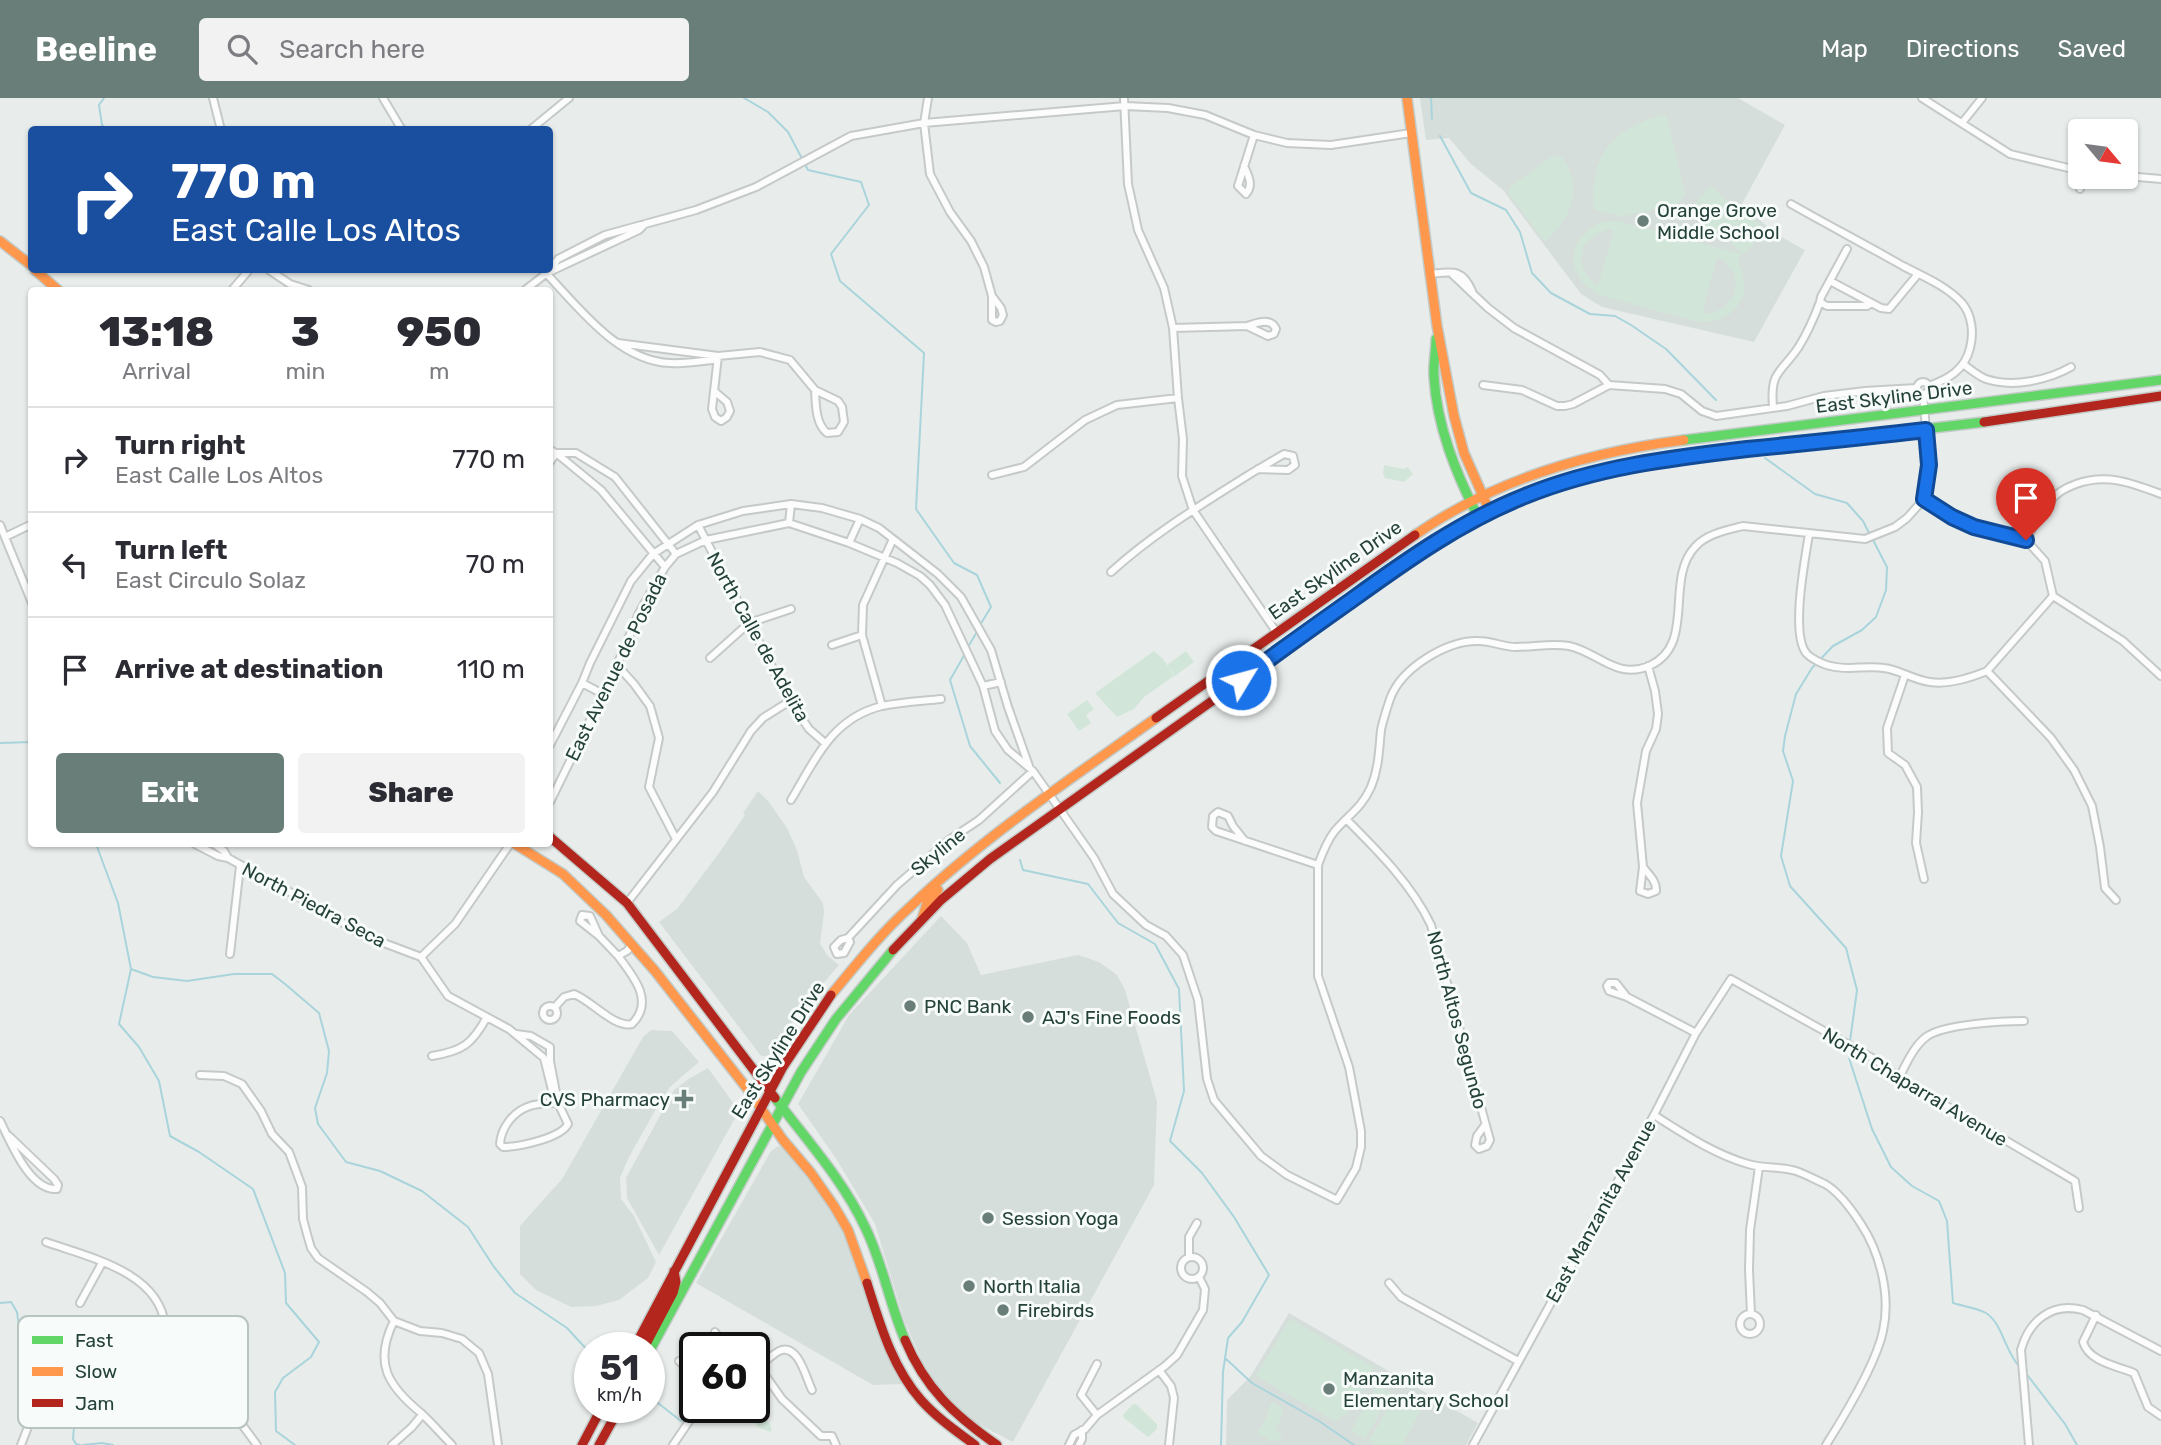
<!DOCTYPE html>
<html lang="en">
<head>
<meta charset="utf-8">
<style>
	:root { --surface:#fff; --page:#f2f2f3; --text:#2b2b33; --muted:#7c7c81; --line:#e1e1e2; --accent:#697e78 }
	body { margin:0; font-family:Rubik,sans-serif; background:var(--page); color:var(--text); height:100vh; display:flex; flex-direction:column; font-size:26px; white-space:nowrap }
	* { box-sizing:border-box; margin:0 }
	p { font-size:23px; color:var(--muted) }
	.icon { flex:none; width:38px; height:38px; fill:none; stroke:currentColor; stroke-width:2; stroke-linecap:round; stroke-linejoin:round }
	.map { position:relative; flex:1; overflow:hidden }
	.panel { position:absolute; left:28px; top:189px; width:525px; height:560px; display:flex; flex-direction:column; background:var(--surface); border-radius:7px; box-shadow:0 2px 5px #0004 }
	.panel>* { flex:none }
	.top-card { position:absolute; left:28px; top:28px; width:525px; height:147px; border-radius:7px; box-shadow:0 2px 5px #0004; background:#1a4fa0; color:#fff; overflow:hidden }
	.needle { width:46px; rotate:119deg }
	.tools { position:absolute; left:2068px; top:21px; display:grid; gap:14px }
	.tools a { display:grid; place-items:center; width:70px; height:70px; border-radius:7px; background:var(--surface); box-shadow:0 2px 5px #0004; font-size:35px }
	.speed { position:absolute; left:574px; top:1234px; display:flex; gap:14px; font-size:35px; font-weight:700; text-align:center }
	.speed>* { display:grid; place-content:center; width:91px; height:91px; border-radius:50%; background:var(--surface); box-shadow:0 2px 5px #0004; line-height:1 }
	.speed small { font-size:18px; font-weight:400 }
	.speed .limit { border:4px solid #111; border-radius:10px; background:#fff; color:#111 }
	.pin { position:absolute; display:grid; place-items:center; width:60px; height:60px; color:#fff; margin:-72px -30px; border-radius:50% 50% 50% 0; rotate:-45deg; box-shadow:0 0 7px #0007 }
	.pin .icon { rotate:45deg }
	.me { position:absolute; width:77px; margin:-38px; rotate:53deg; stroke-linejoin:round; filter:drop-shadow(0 0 5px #0008) }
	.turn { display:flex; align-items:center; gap:24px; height:147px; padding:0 28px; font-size:32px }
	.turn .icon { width:91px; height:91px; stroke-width:2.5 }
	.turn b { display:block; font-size:49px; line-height:60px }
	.eta { display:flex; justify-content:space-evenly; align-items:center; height:119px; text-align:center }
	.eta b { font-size:42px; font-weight:800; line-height:49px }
	.primary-button { display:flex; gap:14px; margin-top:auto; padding:14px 28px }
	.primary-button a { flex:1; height:80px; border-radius:7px; background:var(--accent); color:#fff; font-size:28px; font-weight:800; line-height:80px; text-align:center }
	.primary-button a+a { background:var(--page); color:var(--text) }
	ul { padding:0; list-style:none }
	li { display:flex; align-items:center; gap:21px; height:105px; padding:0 28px; border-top:2px solid var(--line) }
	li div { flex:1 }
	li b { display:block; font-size:26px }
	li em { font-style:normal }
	header { display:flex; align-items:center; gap:42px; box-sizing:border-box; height:98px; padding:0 35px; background:var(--accent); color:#fff }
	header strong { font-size:33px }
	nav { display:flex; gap:38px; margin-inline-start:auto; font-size:24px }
	.search { width:490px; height:63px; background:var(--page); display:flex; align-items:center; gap:18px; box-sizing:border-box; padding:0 24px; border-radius:7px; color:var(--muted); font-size:26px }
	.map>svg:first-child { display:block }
</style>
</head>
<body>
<header>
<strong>Beeline</strong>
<div class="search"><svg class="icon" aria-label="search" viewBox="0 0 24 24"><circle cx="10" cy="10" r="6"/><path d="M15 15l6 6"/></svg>Search here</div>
<nav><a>Map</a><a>Directions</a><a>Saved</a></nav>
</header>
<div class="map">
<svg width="2161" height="1347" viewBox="0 0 2161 1347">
	<rect width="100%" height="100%" fill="#e8edeb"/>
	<!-- built -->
	<path fill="#d6dedb" d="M1420,0H1738L1785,27L1742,106L1774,135L1805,152L1754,244L1602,209L1581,196L1503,92L1471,66L1449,40L1426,42Z
		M758,693L769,704L787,730L797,752L804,779L823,805L824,814L820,846L828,858L839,867L802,910L774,954L768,958H761L659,824L677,811L719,755L745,717L743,715Z
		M941,818L967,845L981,877L1078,857L1099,864L1117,877L1125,892L1157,1003L1154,1087L1013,1344L974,1324L955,1309L928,1277L904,1222L875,1126L837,1062L798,1006L849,917Z
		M651,932L672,933L699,964L670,989L660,1004L629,1059L620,1080L621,1101L634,1118L656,1164L648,1180L619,1202L596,1208L571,1209L536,1192L520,1176V1128L562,1081L643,939Z
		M708,970L739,1013L659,1157L627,1100L626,1080L674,992L690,980Z
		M778,1048L787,1051L834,1116L853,1154L885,1249L904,1286L873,1287L696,1185L771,1053Z
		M1289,1215L1478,1325L1466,1347H1226L1227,1302L1250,1279Z"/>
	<!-- green -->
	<path fill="#d1e6d8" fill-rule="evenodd" d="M1666,16L1685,95L1679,105L1624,118L1594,112C1589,56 1614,30 1666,16Z
		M1560,57C1585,91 1572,117 1545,144L1509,96L1510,89L1550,60Z
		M1710,88L1737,111L1739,109L1766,132L1744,156L1718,134L1715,136L1689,113Z
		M1606,123H1618L1741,156L1738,164C1755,197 1735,225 1699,224L1599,197C1562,177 1566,136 1606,123ZM1610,131L1614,132L1598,188C1571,169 1578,139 1610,131ZM1717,159C1749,174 1737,216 1702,216Z
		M1384,367L1403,371L1408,369L1413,376L1404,384L1385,380L1383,375Z
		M1154,553L1163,561L1174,578L1144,599L1134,611L1117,619L1095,595Z
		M1186,553L1194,564L1175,578L1167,567Z
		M1087,602L1094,611L1086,617L1091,625L1079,633L1067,616Z
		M1290,1221L1373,1269C1364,1286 1354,1316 1335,1323L1256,1278Z
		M1377,1287L1391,1295L1365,1341L1351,1333Z
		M1395,1297L1421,1312L1402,1347H1374L1369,1343Z
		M1272,1304L1281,1309L1283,1316L1275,1332L1282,1336L1280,1340L1272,1343L1260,1337L1257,1334C1266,1326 1267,1314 1272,1304Z
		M1133,1306H1136L1157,1326V1331L1148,1339L1124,1320L1123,1317Z
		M745,1313H751L769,1324L772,1332L770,1334L758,1329Z"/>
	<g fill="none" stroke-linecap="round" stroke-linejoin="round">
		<!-- stream -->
		<path stroke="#a9d4db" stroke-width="2" d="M104,0L99,7L102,27L108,32
			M744,0L768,14L788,34L808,72L861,84L869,107L831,156L840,183L924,255L916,411L954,465L977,477L991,509L980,527
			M1431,0L1432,21
			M1440,38L1471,95L1506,112L1520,134L1532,175L1551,195L1590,216L1615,218L1631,227L1666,251L1716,302
			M1765,360L1815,396L1847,405L1863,423L1870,437
			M968,549L978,532
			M966,554L950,582L970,648L1000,685
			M0,645L32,644
			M96,746L118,805L131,871L153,879L187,883L234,876H272L285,886L319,915L329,953L327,975L315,1010L318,1026L346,1064L380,1073L422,1093L468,1129L494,1169L515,1195L567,1230L590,1255
			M1020,762L1023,772L1088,786L1118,825L1155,846L1179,891L1184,993L1170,1043L1202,1075L1234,1119L1269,1177L1242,1224L1228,1240L1223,1274L1221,1347
			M131,871L119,926L139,949L159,983L170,1038L199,1054L253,1091L285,1175L286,1205L319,1244L311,1259L283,1280L275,1294L276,1333L295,1347
			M1850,943L1857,892L1846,850L1790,788L1781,758L1793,683L1783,653L1785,638L1796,596L1812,570L1833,548L1862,532L1876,519L1886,492L1887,469L1873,442
			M1850,949L1849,960L1872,1031L1891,1069L1912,1088L1939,1103L1947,1123L1953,1205C1963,1208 1977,1210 1986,1215C2002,1225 2005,1253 2019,1268
			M0,1205L11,1204L17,1214L21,1243L41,1269
			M1225,1260L1252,1285L1319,1323L1354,1347
			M2025,1274L2065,1326L2077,1347
			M61,1297C62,1314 65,1316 74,1329L73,1341L76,1346L80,1347
			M649,1298L681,1323
			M83,1347L102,1345L113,1347"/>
		<defs>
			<path id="street" d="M213,0L221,32
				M383,0L402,32
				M928,0L924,25L930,76L950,114L971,143L984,169L992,198L1001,210L1003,217L1000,223L996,224L992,222V198
				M1124,0L1128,86L1132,104L1138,132L1164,190L1173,230L1178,300L1183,341L1182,378L1193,412L1277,535
				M1922,0L2010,56L2081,73
				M1962,25L1982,0
				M530,32L569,0
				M1244,68C1248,77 1254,87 1246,96L1238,88L1254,37
				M2126,78L2161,81
				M2080,91L2083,79
				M1791,106C1828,127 1866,147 1903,168C1922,178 1947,188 1962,205C1972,217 1974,235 1970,250C1965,272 1948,281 1929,288
				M645,126L639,132L547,175L558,161L605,137L696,112L756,89L851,38L924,25L1125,8L1168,10L1205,17L1254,37L1287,45L1331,47L1411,35
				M269,172L290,186L309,192
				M543,172C576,206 617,263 670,265C684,266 699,263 713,262L718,259
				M1451,175L1488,210L1514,230L1600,277L1609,287L1665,291L1681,296L1702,313L1716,318L1787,308L1824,298L1865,293L1916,290
				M1430,176C1452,174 1462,170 1472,193
				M1830,183L1881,210L1889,211L1918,176
				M232,192L249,172
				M525,192L547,175
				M1820,204L1827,208H1867L1871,205
				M1173,230L1247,228L1268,238L1274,236L1276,231C1271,219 1257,225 1247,228
				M618,245L718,258L760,254L790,262L815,292L838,303L842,309L844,324L838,334L827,335C815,325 816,306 815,292
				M1963,266C1970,271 1978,278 1986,281C2013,290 2048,282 2071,269
				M1917 290a6 6 0 1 1 12 0a6 6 0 1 1-12 0Z
				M1483,287L1522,292L1557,308H1565L1573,306L1609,287
				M714,293L727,304L730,313L727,319L721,323L715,319L712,311L718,258
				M1773,309C1770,273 1780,276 1798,250C1807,236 1814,220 1820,204L1821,199L1847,151
				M550,352L556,355L601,392L665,469
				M556,355H576L615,379L676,456
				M550,364L556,355
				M992,377L1024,369L1085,322L1117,307L1178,300
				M1924,401L1952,419L1974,429L2026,442L2045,463L2053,498
				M789,425L791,406
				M0,427L32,505
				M698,427L790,603L809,631L825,645
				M1809,436C1805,461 1790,538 1807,556C1812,561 1824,567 1831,568C1848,573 1866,567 1884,570C1900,572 1914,582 1930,584C1949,587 1970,580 1987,573L2053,498
				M5,439L32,426
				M2026,442C2034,428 2042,411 2053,400C2059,393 2068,389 2076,386C2107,375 2132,385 2161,396
				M849,445L860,421
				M1111,474C1154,435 1201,407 1250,376L1284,356L1293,358L1295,367L1288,372L1258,371
				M2053,498L2123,543L2161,578
				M832,547L862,537
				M710,560L749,525L791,511
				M617,567L634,586L650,608L659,640L649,689L676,741
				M1987,573L2051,640L2074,672L2092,708L2100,749L2105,790L2116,802
				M1905,577L1887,630L1888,655L1905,667L1917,689L1918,714L1916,745L1924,781
				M582,585L603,596
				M983,588L1001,584
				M882,608L862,537L863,507L893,441
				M550,647L582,585L590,565L631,483L653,456L698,427L743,413L791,406L822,410L860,421L879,430L938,476L961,499L991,552L1008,609L1029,668
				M791,702C815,662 832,620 882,608C901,604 922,603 941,601
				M550,704L617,567L639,515L665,469L676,456L706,442L789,425L849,445L897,465L920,478L930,487L945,507L983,588L995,633L1008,652L1033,673L1094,760L1113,796L1146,827L1166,838L1183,857L1198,902L1207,981L1214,1002L1261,1058L1287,1077L1337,1102L1356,1070L1361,1049V1033L1349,969L1318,878V767C1322,756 1327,743 1334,734C1348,717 1361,711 1371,689C1379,670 1379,651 1381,632C1383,622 1387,610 1390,601C1401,570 1447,542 1479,543C1492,543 1503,549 1516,549C1533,549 1552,545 1569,548C1596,553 1616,582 1649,568C1697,547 1664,482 1695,449C1706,436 1727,432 1743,428L1865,441L1895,429L1907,420L1924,401L1929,367L1923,296
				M1347,722C1378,753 1412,787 1431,827L1490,1042L1487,1048L1479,1051L1475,1047L1477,1038L1485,1027
				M1245,743L1233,728L1228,718L1218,714L1213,718L1212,729L1216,733L1318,767
				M195,746L218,758L228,760L326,814L360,836L421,859
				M214,746L224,753L228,760
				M1643,769C1648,776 1657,783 1656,793L1648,796L1640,793L1643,769L1637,705L1646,653L1656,631L1658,616L1655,593L1648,568
				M627,805L713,694L751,633L763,620L790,603
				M599,838L590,818L582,817L580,823L599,838L618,858
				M848,840L850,844L844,855L837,856L834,849L841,842L848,840L897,787L949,742L979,722L1033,673
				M230,856L240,768
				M421,859L448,898L509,931L544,960L554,1000L558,1005L550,963V949L531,938L516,936
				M421,859L455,826L510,746
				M1627,899L1616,885H1609L1607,888L1609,893L1627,899L1696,935
				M543 915a7 7 0 1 1 14 0a7 7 0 1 1-14 0Z
				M555,909L564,899L574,896C592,903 614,930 632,926C655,903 633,878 618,858L627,853L632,847
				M432,958C463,953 472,946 487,919
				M200,977L224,978L242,986L261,1013L272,1036L289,1054L302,1089L303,1121L307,1136L311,1150L318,1160L367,1194L380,1205L394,1223L420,1233L442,1235L462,1241L479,1255L488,1276L498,1347
				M1899,980C1906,966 1914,948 1926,939C1943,926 2003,923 2024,923
				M558,1005L568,1026C561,1040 519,1049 503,1049L500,1046C501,1029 514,1013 530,1008C538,1005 549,1006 558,1005Z
				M1654,1017C1684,1036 1714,1056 1748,1066C1764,1071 1781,1068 1796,1073C1805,1076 1816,1082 1825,1086C1839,1094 1852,1112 1861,1126C1880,1155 1891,1197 1883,1233C1876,1266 1845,1317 1826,1347
				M0,1023C10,1042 29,1093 57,1091L58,1087L54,1081L9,1038
				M46,1144C88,1159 160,1174 165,1228C166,1236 165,1243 165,1251
				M1181 1170a11 11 0 1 1 22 0a11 11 0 1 1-22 0Z
				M1189,1159V1139L1197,1125
				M1389,1185L1401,1199L1518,1263
				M80,1205L102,1165
				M1751,1216L1749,1172L1750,1132L1759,1069
				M1740 1226a10 10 0 1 1 20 0a10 10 0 1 1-20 0Z
				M2096,1217L2083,1244C2089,1264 2117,1268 2134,1275L2148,1309L2161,1318
				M394,1223C373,1265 388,1288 421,1315C432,1325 442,1337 452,1347
				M715,1234L725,1250
				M124,1247C128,1284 147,1311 183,1320C201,1325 215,1323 231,1313
				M679,1263L695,1278
				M755,1266C765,1266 770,1258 779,1253C798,1244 806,1280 812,1292
				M758,1267L782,1301L821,1338H832L836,1347
				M1159,1272L1171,1288L1174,1300L1169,1347
				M1097,1317L1081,1297L1097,1266
				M21,1347L38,1303L62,1272L103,1249L137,1246L172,1253L198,1270L221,1298L257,1347
				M392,1347L412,1329L422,1317
				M673,1347L694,1316L704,1309
				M1069,1347L1074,1337L1085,1331L1097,1317L1165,1268L1177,1257L1203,1212L1205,1191L1199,1179
				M1079,1347L1082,1341V1332
				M1473,1347L1654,1017L1696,935L1731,881L1876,962L1899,980L2075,1083L2079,1110
				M2029,1347L2021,1252C2029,1223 2051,1204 2083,1212L2161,1253"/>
			<path id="fast" d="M1436,241C1436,254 1433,266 1434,279C1437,329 1456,375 1478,419
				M1684,342L2161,282
				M1601,373L1643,364L1984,324
				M775,1000C806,1041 843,1082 865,1129C883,1165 889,1205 905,1242
				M649,1254L801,974L836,921L893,852"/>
			<path id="slow" d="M1407,0L1437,228L1454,318L1464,355L1490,414
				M0,143L32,168
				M35,172L58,192
				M1415,437C1494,382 1589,354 1684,342
				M1354,502L1438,442L1478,419L1525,398L1601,373
				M515,746L563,776L606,817L655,873L749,993L783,1042L811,1075L834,1108L848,1132L867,1185
				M922,821L927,805L938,792
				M831,897C856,867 881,835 910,809C985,738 1072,680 1156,620"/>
			<path id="jam" d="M1984,324L2161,298
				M1156,620L1415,437
				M550,739L627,805L775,1000
				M893,852L941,802L990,761L1354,502
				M867,1185C880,1226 892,1269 921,1302C937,1320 956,1333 975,1347
				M905,1242C925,1290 954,1317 997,1347
				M634,1250L783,969L831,897
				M644,1250L673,1195L676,1184L674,1173
				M582,1347L602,1309
				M599,1347L620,1309"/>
		</defs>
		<!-- street casing -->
		<use href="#street" stroke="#c5cac8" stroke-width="10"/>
		<!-- fast casing -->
		<use href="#fast" stroke="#c3cbc8" stroke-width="12"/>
		<!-- slow casing -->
		<use href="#slow" stroke="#c3cbc8" stroke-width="12"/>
		<!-- jam casing -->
		<use href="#jam" stroke="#c3cbc8" stroke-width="12"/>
		<!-- street -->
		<use href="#street" stroke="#fcfcfc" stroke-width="6"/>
		<!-- fast -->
		<use href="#fast" stroke="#63d668" stroke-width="9"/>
		<!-- slow -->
		<use href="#slow" stroke="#ff974d" stroke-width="9"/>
		<!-- jam -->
		<use href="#jam" stroke="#b3261e" stroke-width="9"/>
	</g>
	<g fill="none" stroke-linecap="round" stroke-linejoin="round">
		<defs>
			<path id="route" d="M1241,582C1278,554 1315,528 1353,501C1407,462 1462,423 1525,398C1596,369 1671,360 1747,351C1807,345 1867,339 1926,332L1929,367L1924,401L1952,419L1974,429L2026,442"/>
		</defs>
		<!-- route casing -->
		<use href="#route" stroke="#114b97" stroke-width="18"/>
		<!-- route -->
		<use href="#route" stroke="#1a73e8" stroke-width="12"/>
	</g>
	<!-- markers -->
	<g fill="#697e78" stroke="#f7fbf9" stroke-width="2.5">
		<circle cx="1643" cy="123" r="7"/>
		<circle cx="910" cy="908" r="7"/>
		<circle cx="1028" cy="919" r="7"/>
		<path d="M680.5 990.5h7v7h7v7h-7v7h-7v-7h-7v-7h7z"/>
		<circle cx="988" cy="1120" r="7"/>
		<circle cx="969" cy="1188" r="7"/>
		<circle cx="1003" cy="1212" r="7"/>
		<circle cx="1329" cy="1291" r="7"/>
	</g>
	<g text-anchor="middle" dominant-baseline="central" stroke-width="6" stroke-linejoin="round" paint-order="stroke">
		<!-- poi labels -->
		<g font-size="19" fill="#24423a" stroke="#f7fbf9" text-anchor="start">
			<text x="1657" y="112">Orange Grove<tspan x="1657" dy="22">Middle School</tspan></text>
			<text x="924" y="908">PNC Bank</text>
			<text x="1042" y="919">AJ's Fine Foods</text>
			<text x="670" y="1001" text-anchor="end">CVS Pharmacy</text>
			<text x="1002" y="1120">Session Yoga</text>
			<text x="983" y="1188">North Italia</text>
			<text x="1017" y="1212">Firebirds</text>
			<text x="1343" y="1280">Manzanita<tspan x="1343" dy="22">Elementary School</tspan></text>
		</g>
		<!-- street labels -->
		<g font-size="19" fill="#24423a" stroke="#f7fbf9">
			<text transform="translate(1894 299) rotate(-7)">East Skyline Drive</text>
			<text transform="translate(1335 472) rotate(-35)">East Skyline Drive</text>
			<text transform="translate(758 539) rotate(61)">North Calle de Adelita</text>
			<text transform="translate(616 569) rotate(-64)">East Avenue de Posada</text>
			<text transform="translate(938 754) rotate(-39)">Skyline</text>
			<text transform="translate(314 807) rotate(28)">North Piedra Seca</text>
			<text transform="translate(1457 922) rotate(75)">North Altos Segundo</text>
			<text transform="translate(778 952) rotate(-58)">East Skyline Drive</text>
			<text transform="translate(1915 989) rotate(31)">North Chaparral Avenue</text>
			<text transform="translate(1601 1113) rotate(-61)">East Manzanita Avenue</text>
		</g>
	</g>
	<!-- legend -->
	<rect x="18" y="1218" width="230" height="112" rx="10" fill="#f7fbf9" stroke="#b8c4c0" stroke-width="2"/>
	<rect x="32" y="1238" width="31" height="8" fill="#63d668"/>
	<rect x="32" y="1269" width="31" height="9" fill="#ff974d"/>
	<rect x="32" y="1301" width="31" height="8" fill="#b3261e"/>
	<g font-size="19" fill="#24423a">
		<text x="75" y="1249">Fast</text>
		<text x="75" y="1280">Slow</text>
		<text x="75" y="1312">Jam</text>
	</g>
</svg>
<div class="tools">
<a><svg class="needle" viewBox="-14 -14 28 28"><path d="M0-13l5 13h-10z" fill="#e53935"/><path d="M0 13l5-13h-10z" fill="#7c7c81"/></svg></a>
</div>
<div class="speed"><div>51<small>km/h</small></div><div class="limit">60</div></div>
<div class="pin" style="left:2026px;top:442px;background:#d93025"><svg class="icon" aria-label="arrive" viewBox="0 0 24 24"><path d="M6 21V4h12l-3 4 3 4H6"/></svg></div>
<svg class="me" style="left:1241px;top:582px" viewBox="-20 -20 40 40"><circle r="17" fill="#1a73e8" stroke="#fff" stroke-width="3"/><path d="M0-11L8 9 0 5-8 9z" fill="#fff"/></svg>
<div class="top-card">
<div class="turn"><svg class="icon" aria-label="right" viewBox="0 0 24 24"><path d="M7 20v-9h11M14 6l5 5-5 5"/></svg><div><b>770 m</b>East Calle Los Altos</div></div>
</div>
<section class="panel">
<div class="eta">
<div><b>13:18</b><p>Arrival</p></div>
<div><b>3</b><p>min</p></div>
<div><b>950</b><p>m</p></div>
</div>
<ul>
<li><svg class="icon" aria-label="right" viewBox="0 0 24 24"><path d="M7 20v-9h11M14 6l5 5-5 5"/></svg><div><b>Turn right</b><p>East Calle Los Altos</p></div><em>770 m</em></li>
<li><svg class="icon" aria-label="left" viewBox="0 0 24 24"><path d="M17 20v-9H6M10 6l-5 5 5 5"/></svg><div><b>Turn left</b><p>East Circulo Solaz</p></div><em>70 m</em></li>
<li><svg class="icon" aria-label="arrive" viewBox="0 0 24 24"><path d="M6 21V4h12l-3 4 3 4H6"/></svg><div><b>Arrive at destination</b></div><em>110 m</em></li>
</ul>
<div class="primary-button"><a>Exit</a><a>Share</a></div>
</section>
</div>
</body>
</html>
